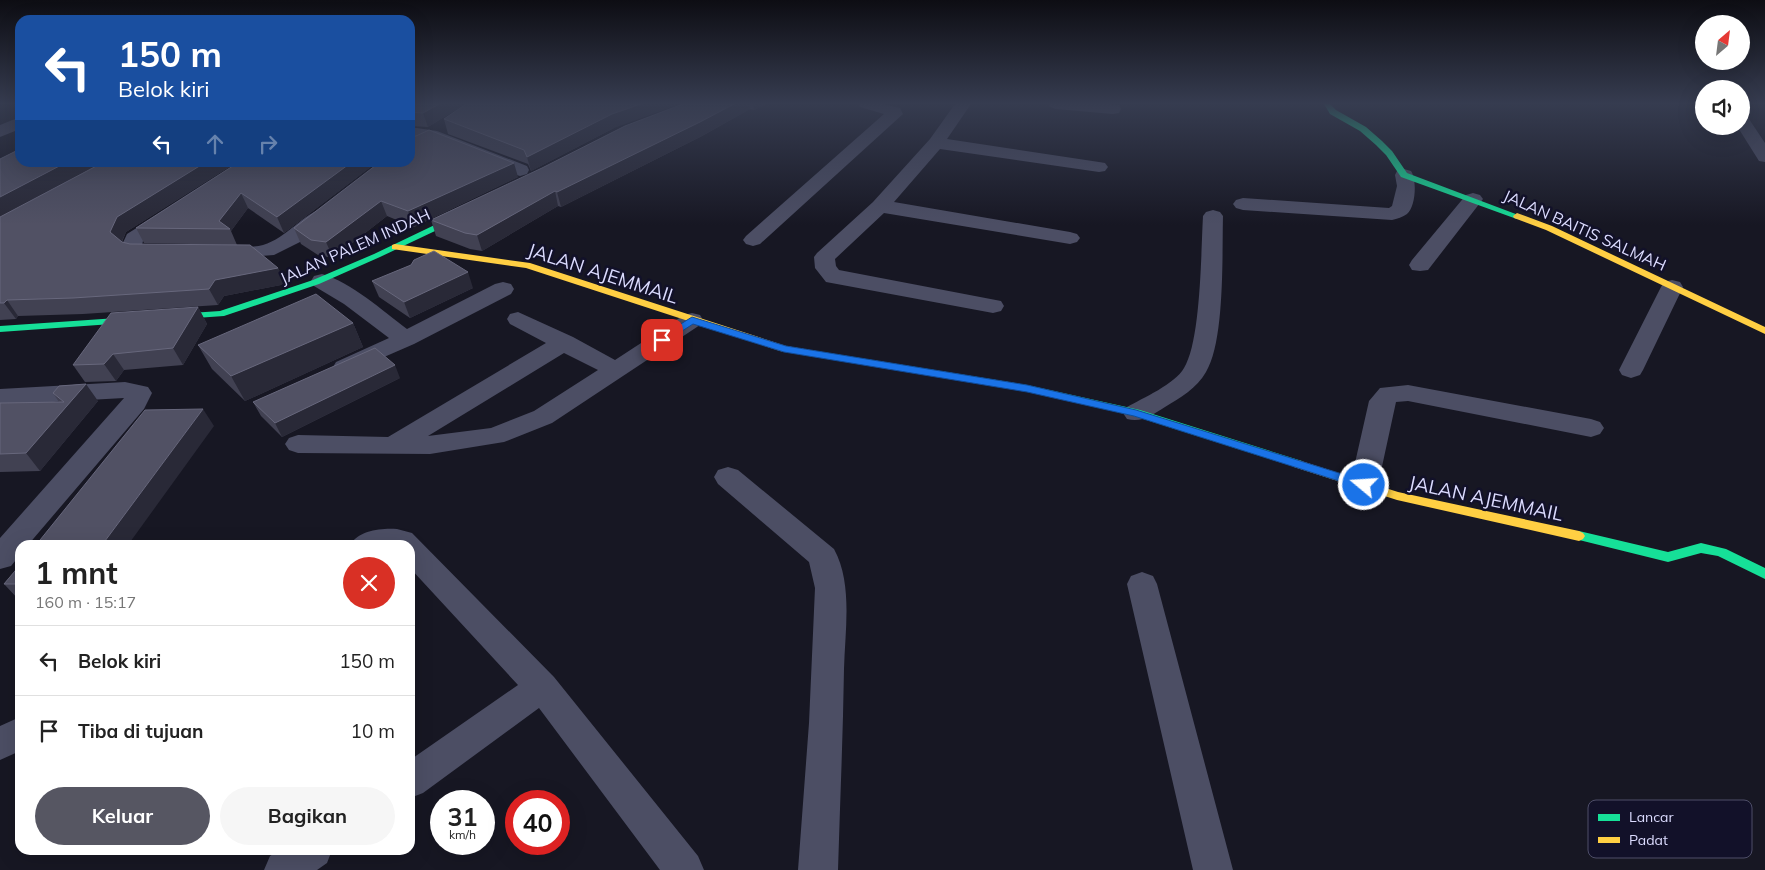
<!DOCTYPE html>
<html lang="id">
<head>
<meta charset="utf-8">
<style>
	:root { --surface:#fff; --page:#f6f6f6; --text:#222; --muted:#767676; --line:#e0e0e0; --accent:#565662 }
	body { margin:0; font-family:Mulish,sans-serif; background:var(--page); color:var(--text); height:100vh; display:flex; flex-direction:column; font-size:19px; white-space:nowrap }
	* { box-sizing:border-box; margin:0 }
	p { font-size:16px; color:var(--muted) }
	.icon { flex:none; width:28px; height:28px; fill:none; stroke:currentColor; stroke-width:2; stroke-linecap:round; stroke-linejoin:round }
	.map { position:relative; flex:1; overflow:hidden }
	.sheet { position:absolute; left:15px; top:540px; width:400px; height:315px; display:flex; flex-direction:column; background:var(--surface); border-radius:15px; box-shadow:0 5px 20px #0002 }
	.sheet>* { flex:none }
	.hud { position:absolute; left:15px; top:15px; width:400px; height:152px; border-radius:15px; box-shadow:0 5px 20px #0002; background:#1a4fa0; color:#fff; overflow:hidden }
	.needle { width:32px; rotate:28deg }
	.tools { position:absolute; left:1695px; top:15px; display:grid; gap:10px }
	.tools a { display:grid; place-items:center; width:55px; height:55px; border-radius:50%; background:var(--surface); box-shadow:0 5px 20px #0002; font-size:25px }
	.speed { position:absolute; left:430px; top:790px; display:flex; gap:10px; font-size:25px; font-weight:700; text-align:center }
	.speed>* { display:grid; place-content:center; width:65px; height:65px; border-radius:50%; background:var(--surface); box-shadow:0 5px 20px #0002; line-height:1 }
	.speed small { font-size:12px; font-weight:400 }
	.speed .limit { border:8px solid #d22; background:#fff; color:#111 }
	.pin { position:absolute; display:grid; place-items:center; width:42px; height:42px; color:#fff; margin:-21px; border-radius:10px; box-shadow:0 2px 8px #0006 }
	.me { position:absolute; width:55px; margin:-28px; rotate:288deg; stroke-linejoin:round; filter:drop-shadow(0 0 4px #0008) }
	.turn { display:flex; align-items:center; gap:18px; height:105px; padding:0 20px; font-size:22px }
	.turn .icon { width:65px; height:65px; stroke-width:2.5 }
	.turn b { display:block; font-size:35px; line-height:42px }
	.lanes { display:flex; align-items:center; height:48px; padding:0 20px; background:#0003; justify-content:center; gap:25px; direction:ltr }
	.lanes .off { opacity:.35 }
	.round { display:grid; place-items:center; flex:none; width:52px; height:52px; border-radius:26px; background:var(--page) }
	.summary { display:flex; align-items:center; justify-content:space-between; height:85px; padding:0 20px }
	h1 { font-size:30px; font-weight:700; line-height:38px }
	.cta { display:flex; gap:10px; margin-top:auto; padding:10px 20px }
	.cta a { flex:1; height:58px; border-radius:30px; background:var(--accent); color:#fff; font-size:20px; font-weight:700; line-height:58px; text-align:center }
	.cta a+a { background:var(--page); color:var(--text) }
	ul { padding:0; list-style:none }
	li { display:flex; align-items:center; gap:15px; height:70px; padding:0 20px; border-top:1px solid var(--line) }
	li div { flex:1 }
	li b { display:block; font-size:19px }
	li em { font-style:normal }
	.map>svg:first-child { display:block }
</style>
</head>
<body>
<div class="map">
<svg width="1765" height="870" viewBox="0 0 1765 870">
	<rect width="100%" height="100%" fill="#171723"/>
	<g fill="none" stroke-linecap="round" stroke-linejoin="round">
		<!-- street -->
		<path fill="#4c4e64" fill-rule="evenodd" d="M858,104H882L900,108L903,114L760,244L753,246L746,244L743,240L746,236L884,114L860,107Z
			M955,104H971L947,139L1099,162L1105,163L1108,167L1105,171L1099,172L940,149L894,202L1070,232L1077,234L1080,238L1077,242L1070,244L884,213L835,259L836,266L839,270L1001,301L1004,306L1001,311L993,313L826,282L815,268L814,257L817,253L873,202L930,139Z
			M1048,104H1107L1119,105L1121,109L1119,113L1113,114L1056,109L1050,107Z
			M1741,115L1747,116L1765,143V162L1759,161L1737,126H1741Z
			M20,117V129L0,137V125Z
			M410,127L437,131L527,166L529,170L527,174L520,176L513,174L427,140L410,137Z
			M1404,169L1411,171C1417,180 1416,206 1407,214C1403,217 1397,219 1392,220L1243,210L1236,208L1233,204L1236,200L1243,198L1389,208L1392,206L1397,186L1395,175L1397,171Z
			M1473,193L1480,195L1483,199L1428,270L1420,271L1412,270L1409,265L1412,260L1466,195Z
			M326,207L333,209L336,213L333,217L300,242L274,255L224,259L217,257L214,253L217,249C232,245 248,249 263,245C287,238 303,213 326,207Z
			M169,210L176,212L179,216L176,220L143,241L142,245L169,248L172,252L169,256C154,260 131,262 121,247L127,234L162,212Z
			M1213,210L1220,212L1223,216C1222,254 1225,341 1206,372C1197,388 1180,398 1165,407C1152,415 1142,423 1127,419L1123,413L1127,407C1143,398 1175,384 1184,368C1201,341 1201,251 1203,216L1206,212Z
			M322,274C351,282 383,311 407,329L495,284L503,282L511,284L514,289L511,294L414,344L345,374L336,372L333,367L336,362L389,338L344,304L314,286L311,281L314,276Z
			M1672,280L1680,282L1683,287L1643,370L1640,375L1631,378L1622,375L1619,370L1661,287L1664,282Z
			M518,312L573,337L615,360L684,315L692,313L700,315L703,320L700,325L552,423L504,442L430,454L298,453L289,450L285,444L289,438L298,435L388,437L546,343L510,324L507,319L510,314ZM564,353L598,370L534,411L491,428L428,436Z
			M125,382L148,387L152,393L144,409L28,545H20V555L11,566L0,569V538L124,398L0,405V389Z
			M1408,385L1591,419L1600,422L1604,428L1600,434L1591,437L1408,401L1396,402L1378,485L1374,492L1364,495L1354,492L1350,485L1369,401L1380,388Z
			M728,467L738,470L834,549C853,584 845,630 844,669C843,736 840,803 838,870H798L809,723L815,588L809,562L718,484L714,477L718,470Z
			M397,529L412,533L554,677L698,856L704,870H660L539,708L423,793L410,798V760L518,685L410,568V545H350C359,530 381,528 397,529Z
			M1142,572L1153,576L1157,584L1233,870H1193L1127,584L1131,576Z
			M20,717V751L0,760V726Z
			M279,850H332L327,863L317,870H264L270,856Z"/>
		<!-- fast -->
		<path fill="#16e098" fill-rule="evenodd" d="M1324,104H1330L1336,110L1366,127L1382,141L1392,151L1407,173L1521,216L1517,219L1514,218L1401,177L1386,155L1376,145L1360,131L1330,114Z
			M468,209L472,212L471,214L380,257L319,284L224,316L0,332V326L220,311L313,280L374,254Z
			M816,351L1027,385L1140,410L1302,461L1304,464L1298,468L1134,416L1027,391L812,356L811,354L812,352Z
			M1579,531L1668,552L1701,543L1726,549L1765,568V579L1718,556L1701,553L1668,562L1575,539L1573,536L1575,533Z"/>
		<!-- slow -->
		<path fill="#ffcf43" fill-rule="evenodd" d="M1517,213L1552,226L1765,327V334L1546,230L1514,218L1513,216Z
			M395,244L530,263L786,346L816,351L821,354L816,357L780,351L526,268L392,249V245Z
			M1298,460L1398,492L1579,531L1583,533L1585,536L1583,539L1579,541L1397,500L1294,467L1292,464L1294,461Z"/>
	</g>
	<!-- wall -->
	<path fill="#414152" d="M410,104H465L428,127L410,126Z
		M683,104H767L754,110L750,109L702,136L561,207L558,206L482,251L470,249L436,236L431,220Z
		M444,119L614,128L531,171L528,164L448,134Z
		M0,159L104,162H237L126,232L122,242L130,244L278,268L286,284L224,296L218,305L83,314L18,316L16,319L0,320Z
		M239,162H377L284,233L248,208L231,231L237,245L144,243L136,228Z
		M380,162L518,177L414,227L387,216L333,258L318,255L301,244L294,228Z
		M372,281L473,288L410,318L379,297Z
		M198,307L207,324L183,365L124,370L116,381L85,382L73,365Z
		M353,323L363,347L245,401L212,369L198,345Z
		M400,378L282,437L261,416L253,402Z
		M53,393L98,401L40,471L0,472V403L59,402Z
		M20,565V601L4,584Z"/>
	<!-- shaded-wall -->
	<path fill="#292937" d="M439,104H465L428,127L423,113Z
		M641,104H680L614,128L531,171L527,157L612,114Z
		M734,104H749L750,109L702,136L561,207L557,192Z
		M753,104H767L754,110Z
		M67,162H103L0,218V197Z
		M206,162H237L126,232L119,247L110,232L117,217Z
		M352,162H377L284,233L277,217Z
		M514,163L518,177L414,227L408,211Z
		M555,191L558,206L482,251L477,235Z
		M241,193L248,208L231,231L230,229L219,221Z
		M381,201L387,216L333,258L326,242Z
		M278,268L286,284L224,296L218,305L209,289L215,280Z
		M468,272L473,288L410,318L404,302Z
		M7,300L18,316L16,319L4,303Z
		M198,307L207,324L183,365L173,348Z
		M353,323L363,347L245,401L231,376Z
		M113,354L124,370L116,381L104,364Z
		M395,365L400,378L282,437L275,423Z
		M86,384L98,401L40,471L26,453Z
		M203,409L214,426L128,545H102Z"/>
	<!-- building -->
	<path fill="#515164" stroke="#67677c" d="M410,104H439L423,113L410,112Z
		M466,104H641L612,114L527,157L524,150L444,119Z
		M683,104H734L700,122L557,192L555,191L477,235L465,233L431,220L542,168L625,126Z
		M429,130L514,163L408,211L381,201L326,242L311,240L294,228L380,162H410V136H416Z
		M20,149V162H67L0,197V159Z
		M104,162H206L117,217L110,232L122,242L130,244L250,245L278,268L215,280L209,289L73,298L7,300L4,303H0V217Z
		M239,162H352L277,217L241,193L219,221L230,229L136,228Z
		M434,251L468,272L404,302L372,281L411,265L414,260Z
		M316,294L353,323L231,376L198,345Z
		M198,307L173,348L113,354L104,364L73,365L111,313Z
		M375,348L395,365L275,423L253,402Z
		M86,384L26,453L0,454V403L64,402L53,393L59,386Z
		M203,409L102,545H36L145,410Z
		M20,565V584H4Z"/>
	<!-- sky -->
	<linearGradient id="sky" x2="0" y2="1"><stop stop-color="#0d0d13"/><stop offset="0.46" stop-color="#363c50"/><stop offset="1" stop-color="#363c50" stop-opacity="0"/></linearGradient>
	<rect width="1765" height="225" fill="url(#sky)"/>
	<!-- route -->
	<path fill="#1a73e8" stroke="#114b97" d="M692,317L786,346L1027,385L1136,410L1368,482L1370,485L1364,489L1134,416L1027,392L784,352L693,324L665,342H658V338Z"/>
	<g text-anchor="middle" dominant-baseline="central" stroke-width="5" stroke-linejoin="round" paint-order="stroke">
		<!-- far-street labels -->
		<g font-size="16" fill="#dbdbfe" stroke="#121129">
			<text transform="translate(1585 230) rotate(24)">JALAN BAITIS SALMAH</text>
			<text transform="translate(355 246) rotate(-24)">JALAN PALEM INDAH</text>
		</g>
		<!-- street labels -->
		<g font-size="19" fill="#dbdbfe" stroke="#121129">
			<text transform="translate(603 273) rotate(18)">JALAN AJEMMAIL</text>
			<text transform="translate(1486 498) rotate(12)">JALAN AJEMMAIL</text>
		</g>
	</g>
	<!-- legend -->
	<rect x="1588" y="800" width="164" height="58" rx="8" fill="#121129" stroke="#4e4e69" stroke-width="1"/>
	<rect x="1598" y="814" width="22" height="7" fill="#16e098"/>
	<rect x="1598" y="837" width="22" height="6" fill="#ffcf43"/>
	<g font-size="14" fill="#dbdbfe">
		<text x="1629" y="822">Lancar</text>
		<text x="1629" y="845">Padat</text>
	</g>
</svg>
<div class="tools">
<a><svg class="needle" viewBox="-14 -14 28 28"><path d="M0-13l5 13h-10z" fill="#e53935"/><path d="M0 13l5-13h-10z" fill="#767676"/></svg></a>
<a><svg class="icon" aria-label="sound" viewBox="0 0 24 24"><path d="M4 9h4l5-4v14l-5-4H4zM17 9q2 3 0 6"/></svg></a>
</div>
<div class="speed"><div>31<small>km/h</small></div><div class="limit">40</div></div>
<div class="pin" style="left:662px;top:340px;background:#d93025"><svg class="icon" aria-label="arrive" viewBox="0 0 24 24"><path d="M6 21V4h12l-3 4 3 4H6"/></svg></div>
<svg class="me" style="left:1364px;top:485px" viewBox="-20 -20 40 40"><circle r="17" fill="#1a73e8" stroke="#fff" stroke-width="3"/><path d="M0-11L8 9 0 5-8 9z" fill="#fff"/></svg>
<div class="hud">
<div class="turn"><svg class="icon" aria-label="left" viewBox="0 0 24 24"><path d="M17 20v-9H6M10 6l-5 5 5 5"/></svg><div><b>150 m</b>Belok kiri</div></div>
<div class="lanes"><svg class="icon" aria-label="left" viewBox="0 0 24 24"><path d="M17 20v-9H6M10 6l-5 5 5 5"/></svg><svg class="icon off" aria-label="ahead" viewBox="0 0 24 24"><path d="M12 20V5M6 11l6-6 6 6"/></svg><svg class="icon off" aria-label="right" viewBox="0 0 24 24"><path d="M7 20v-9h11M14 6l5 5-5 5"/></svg></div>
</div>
<section class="sheet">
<div class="summary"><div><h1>1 mnt</h1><p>160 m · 15:17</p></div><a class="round" style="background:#d93025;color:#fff"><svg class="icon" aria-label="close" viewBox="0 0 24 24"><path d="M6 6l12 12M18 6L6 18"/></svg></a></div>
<ul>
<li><svg class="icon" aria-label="left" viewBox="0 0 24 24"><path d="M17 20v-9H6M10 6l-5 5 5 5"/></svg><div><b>Belok kiri</b></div><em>150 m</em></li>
<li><svg class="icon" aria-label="arrive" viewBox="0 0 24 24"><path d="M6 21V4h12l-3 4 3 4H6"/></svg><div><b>Tiba di tujuan</b></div><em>10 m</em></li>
</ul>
<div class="cta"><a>Keluar</a><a>Bagikan</a></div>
</section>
</div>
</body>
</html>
